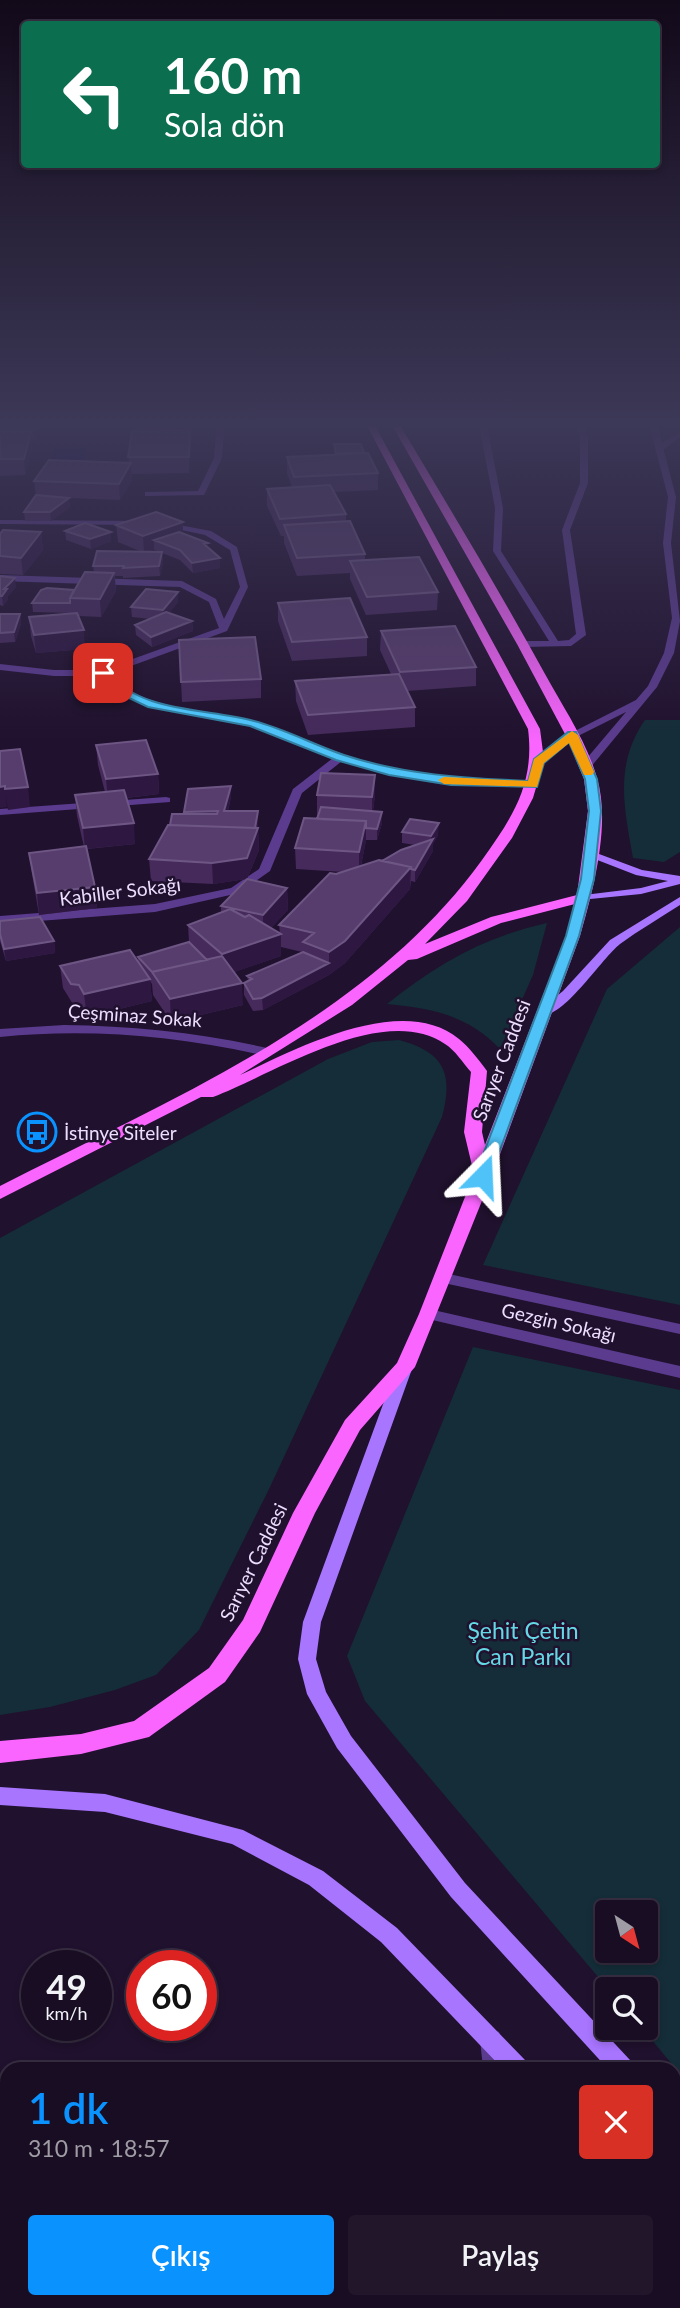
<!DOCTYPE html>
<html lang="tr">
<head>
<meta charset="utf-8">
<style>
	:root { --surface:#180d22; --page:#21162a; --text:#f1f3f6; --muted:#9f9ca5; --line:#362d40; --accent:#0a92ff }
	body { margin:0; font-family:Lato,sans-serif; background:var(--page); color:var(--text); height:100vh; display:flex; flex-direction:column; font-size:26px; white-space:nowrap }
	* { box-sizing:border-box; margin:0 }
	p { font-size:23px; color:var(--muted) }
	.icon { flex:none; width:38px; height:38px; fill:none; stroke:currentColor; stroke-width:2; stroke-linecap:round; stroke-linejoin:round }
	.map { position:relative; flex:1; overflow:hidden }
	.details { position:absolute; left:0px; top:2062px; width:681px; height:247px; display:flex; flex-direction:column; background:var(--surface); border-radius:21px 21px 0 0; box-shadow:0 4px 10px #0003,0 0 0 2px var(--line) }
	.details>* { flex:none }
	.top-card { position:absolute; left:21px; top:21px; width:639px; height:147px; border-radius:7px; box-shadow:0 4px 10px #0003,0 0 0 2px var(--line); background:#0b6e4f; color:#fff; overflow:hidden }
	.needle { width:46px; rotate:144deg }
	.fabs { position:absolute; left:595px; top:1900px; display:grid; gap:14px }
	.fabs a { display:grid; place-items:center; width:63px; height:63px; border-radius:7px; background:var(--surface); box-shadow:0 4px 10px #0003,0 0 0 2px var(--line); font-size:35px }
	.speed { position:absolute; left:21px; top:1950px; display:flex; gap:14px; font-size:35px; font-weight:700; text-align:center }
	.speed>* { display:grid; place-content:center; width:91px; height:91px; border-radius:50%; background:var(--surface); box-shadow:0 4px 10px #0003,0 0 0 2px var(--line); line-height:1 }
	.speed small { font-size:18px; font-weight:400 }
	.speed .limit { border:10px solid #d22; background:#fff; color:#111 }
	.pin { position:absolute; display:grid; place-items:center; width:60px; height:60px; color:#fff; margin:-30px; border-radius:14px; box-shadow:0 4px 10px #0006 }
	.me { position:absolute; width:77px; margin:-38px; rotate:21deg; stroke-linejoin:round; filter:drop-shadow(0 0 5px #0008) }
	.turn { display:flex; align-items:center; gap:24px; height:147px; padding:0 28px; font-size:32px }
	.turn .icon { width:91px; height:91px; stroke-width:2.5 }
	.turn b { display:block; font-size:49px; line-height:60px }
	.round { display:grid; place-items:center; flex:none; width:74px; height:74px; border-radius:7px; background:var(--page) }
	.summary { display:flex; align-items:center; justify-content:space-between; height:119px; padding:0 28px }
	h1 { font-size:42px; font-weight:600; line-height:52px; color:var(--accent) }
	.cta { display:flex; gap:14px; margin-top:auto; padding:14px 28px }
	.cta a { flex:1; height:80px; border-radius:7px; background:var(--accent); color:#fff; font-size:28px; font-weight:600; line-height:80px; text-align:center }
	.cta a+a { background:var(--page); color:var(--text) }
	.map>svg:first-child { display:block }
</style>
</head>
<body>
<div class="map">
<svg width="680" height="2308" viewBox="0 0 680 2308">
	<rect width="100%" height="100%" fill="#20112e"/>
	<!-- green -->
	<path fill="#142d38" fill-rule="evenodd" d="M645,720H680V852L664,862L633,858C624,807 614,765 645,720Z
		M547,923L533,975L500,1049C469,1016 432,1008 387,1004C437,964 484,937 547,923Z
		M680,927V1305L483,1265L607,989Z
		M399,1040C443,1052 454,1072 442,1117L270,1487L199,1630L156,1675L115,1690L50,1707L0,1715V1238L328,1059L372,1042Z
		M473,1347L680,1390V2074L642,2028H646V1990H609L365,1701L347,1656ZM607,1913H646V1951H607Z"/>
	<!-- water -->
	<path fill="#0a0b4e" d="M87,447L84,463L51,464L54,448Z"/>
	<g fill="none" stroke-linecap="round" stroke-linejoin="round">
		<!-- service -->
		<path fill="#5b3b8e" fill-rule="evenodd" d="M217,420H225L222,458L204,495L145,496V492H148L198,491L214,458Z"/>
		<!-- minor -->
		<path fill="#5b3b8e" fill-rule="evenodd" d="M478,420H486L503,508L501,551L558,641L569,640L576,634L562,530L580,483V436L574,420H582L588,436V483L570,530L586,635L571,646L523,647L518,644L523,641H549L493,551L495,508Z
			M680,432V437L663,450H657V446Z
			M0,520L146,521L150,523L146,525L0,524Z
			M163,522L211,531L237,547L248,587L227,631L109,674C148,713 204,708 254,721C291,731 326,750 364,761C418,777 477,779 533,782L538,785L537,787L435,781L387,773L342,761L302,793L270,871L239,893L155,912L0,924V916L155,904L231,888L259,869L293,789L333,758C307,749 283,736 257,728C203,712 143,719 100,676H54L0,670V664L54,670H102L219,628L209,602L180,587L0,581V575L182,581L216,599L224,619L240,587L230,550L205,535L163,526Z
			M166,797L170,798V802L0,815V809Z
			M64,1025C134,1026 203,1033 271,1049L273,1052L266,1056C178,1036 90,1028 0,1037V1029Z
			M444,1273L680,1324V1334L439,1282L436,1278L439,1274Z
			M429,1309L680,1366V1378L424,1318L421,1314L424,1310Z
			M491,2029L499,2032L502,2040L505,2068H483L480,2040L483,2032Z
			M362,2301H393L390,2308H360Z"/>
		<!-- tertiary -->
		<path fill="#5b3b8e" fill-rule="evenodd" d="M648,420H656L676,497L671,543L680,621L674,653L657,687L590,768L586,769L581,766L582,764L626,712L576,737L567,735L636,700L648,686L664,653L672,618L663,543L668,497Z"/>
		<!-- secondary -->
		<path fill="#a875ff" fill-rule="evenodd" d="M591,851L642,870L680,876V884L641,894L580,900V896L584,895L641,888L668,881L636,875L587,856L585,854Z
			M680,897V905C660,918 639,930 620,944C602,958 563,1019 541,1015L539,1012L541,1009L563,991L610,940Z
			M404,1363L410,1365L412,1369L321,1622L316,1659L326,1692L351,1736L465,1883L630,2060L633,2068H607L451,1897L337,1748L307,1694L298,1659L303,1622L396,1369L398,1365Z
			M0,1787L105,1794L243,1830L323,1871L397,1928L525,2060L528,2068H502L381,1942L309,1885L232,1844L105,1812L0,1805Z
			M674,2110L680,2113V2140L674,2137Z
			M674,2231L680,2233V2262L674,2260Z"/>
		<!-- primary -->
		<path fill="#fa65ff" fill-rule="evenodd" d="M364,420H372L540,729L543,752L565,734L517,644L389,420H397C447,504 498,588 545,674C563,707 587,742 597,778C611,824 593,891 580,936L492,1176L415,1367L360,1430L315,1513L260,1632L225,1682L149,1737L81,1754L0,1763V1741L81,1734L134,1721L209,1668L243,1620L293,1513L345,1420L397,1363L419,1314L474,1174L464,1132L471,1072C463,1063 455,1050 445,1044C383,1002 274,1074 213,1097H201L0,1199V1186C171,1099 367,1019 482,860C513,817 535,783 528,729ZM569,743L584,779L588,811L577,895L491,917L425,944L467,901L512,838L533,798L543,764ZM575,904L566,936L485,1145L482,1132L487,1071C479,1060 469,1047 459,1039C402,992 296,1049 240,1075L352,1005L408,960L417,959L501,923Z"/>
	</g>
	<!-- wall -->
	<path fill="#452a5b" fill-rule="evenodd" d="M0,420H41L36,440H32V448L25,475L0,476Z
		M133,420H192L189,473L132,474V480L120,500L69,498L70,507L51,521H25L24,512L36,495L34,481L129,463L128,457L134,431Z
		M334,444L364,453L378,473V490L334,492L346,514V522L365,554V560L438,592L437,610L366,615L350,579V573L297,576L284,543V536H281L267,506V489L292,487L287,473V457L334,454Z
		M116,525L183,534L208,548L220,558V568L193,573L180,560L162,553L163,562L160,576L123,578V576H115L116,591L101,617L79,616L85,649L36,653L31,636L29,617L71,613L33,612L32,603L74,590L94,572L93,566L142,552L118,542ZM154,550L161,552H147Z
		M65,531L111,532V541L91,549L66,540Z
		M41,532L43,550L23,575L0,574V534Z
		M0,576L16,587L8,596V599L3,606L0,605Z
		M178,602L169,613L192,621L193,631L152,647L136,635L135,625L151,619L132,617L131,607Z
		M278,603L367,637V656L292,661L278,621Z
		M0,614H20L21,624L15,642L0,643Z
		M381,631L476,667V686L407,691L415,707V727L308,735L296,701L295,681L391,674L380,650Z
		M179,640L261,679V698L182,702Z
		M96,745L158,774L159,794L127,798L135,844L87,849L97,908L39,915L32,874L29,853L84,847L77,816L75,795L105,792L98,765Z
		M231,786V797L228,811L258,823L257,828H258L259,850L247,879L287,888L288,910L271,928L280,934L279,925L336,874L343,872L296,869L295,848L318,816H317V795H375L373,811L382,812V823L377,840H366L361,866L382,861L415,845L402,843V832L438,835L433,844V851L415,882L411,881L410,889L345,963L329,975L263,1010L253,1011L244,995V983L248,981L247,976L302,952L281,947V956L234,972L243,1005L171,1022L153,995L152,984L150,981L152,1001L87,1017L81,1008L74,1006L63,988L60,966L138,962V957L189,942L188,925L221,912V906L246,879L213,884L151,881L149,859L170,825L184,814V812Z
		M0,921L54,941L55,953L6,961L0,941Z"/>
	<!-- shaded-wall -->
	<path fill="#2e1842" d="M36,420H41L36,440L34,424Z
		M190,430L191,446L189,473V457Z
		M31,432L32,448L25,475L24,459Z
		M131,463L132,480L120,500L119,484Z
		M69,498L70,507L51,521L50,512Z
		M183,522V540H154V550L144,553L143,536Z
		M41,532L43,550L23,575L21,558Z
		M111,532V541L91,549L90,539Z
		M162,552L163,562L160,576L159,566Z
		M220,558V568L193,573L192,563Z
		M114,573L116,591L101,617L100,599Z
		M15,578L16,587L8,596V599L3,606L2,596L4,589Z
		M178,592V602L164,620L163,610Z
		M20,614L21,624L15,642L14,632Z
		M192,621L193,631L152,647L151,637Z
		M84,630L85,649L36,653L34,635Z
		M158,774L159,794L108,800L106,779Z
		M375,775V795L372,818V797Z
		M5,786L7,807L0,808V787Z
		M231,786V797L225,822L224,811Z
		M28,787L30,807L8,810L5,789Z
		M258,811V823L256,834L258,828L259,850L247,879L213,884L212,863Z
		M382,812V823L377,840V829Z
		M366,821V842L359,873V852Z
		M134,823L135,844L85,849L83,828Z
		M439,823L438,835L433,844V851L415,882V870L431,843V836Z
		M411,867L410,889L345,963L329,975L263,1010L262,998L329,963V952Z
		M95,887L97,908L39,915L37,893Z
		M287,888L288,910L263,937V915Z
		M281,934V956L223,976L222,954Z
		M54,941L55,953L6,961L4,949Z
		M150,979L152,1001L87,1017L84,994Z
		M242,983L243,1005L171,1022L170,999Z"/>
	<!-- building -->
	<path fill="#573d6d" stroke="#6e5684" stroke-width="2" d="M0,420H36L34,424L0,425Z
		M133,420H190L133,421Z
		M190,430L189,457H128L132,431Z
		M0,432H31L24,459H0Z
		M334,444H361L364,453H336Z
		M368,453L378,473L294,477L287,457Z
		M49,460L131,463L119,484L34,481Z
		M330,485L346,514L280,519L267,489Z
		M36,495L69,498L50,512H24Z
		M156,512L183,522L143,536L116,525Z
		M350,521L365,554L297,558L284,525Z
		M85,523L111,532L90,539L65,531Z
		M3,530L41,532L21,558L0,556V534Z
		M179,532L208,543L204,544L220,558L192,563L180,550L154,540Z
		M97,551L162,552L159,566L123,568L124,566H93Z
		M419,557L438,592L367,597L350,561Z
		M85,572L114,573L100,599L70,598Z
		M0,576L15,578L4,589H7L2,596H0Z
		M47,588L74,590L70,598V603H32L41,590Z
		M146,589L178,592L163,610L131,607Z
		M350,598L367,637L292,642L278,603Z
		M166,612L192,621L151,637L135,625Z
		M77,613L84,630L34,635L29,617Z
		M0,614H20L14,632L0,633Z
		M455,626L476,667L400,672L381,631Z
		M255,637L261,679L181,682L179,640Z
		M399,674L415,707L308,715L295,681Z
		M146,740L158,774L106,779L96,745Z
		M20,749L28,787L5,789V786L0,787V751Z
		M321,773L375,775L372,797L317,795Z
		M231,786L224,811H258L255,828L170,825L172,814H217L218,811L184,812L188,789Z
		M124,790L134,823L83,828L75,795Z
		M321,807L382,812L377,829L366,828V821L317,819Z
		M304,818L366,821L359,852L295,848Z
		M410,819L439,823L431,836L402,832Z
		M168,825L258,828L247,858L212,863L149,859Z
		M433,839L415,870L411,869V867L382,861L401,850Z
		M86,846L95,887L37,893L29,853Z
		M379,860L411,867L345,941L329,952L303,942L314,933L279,925L330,873L336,874Z
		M247,879L287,888L263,915L221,906Z
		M230,909L245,917L249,915L281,934L222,954L188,925Z
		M40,917L54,941L4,949L0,934V921Z
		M189,942L207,960L152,972L138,957Z
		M130,950L150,979L84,994L79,985L71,984L60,966Z
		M303,952L329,963L262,998L253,999L244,983L252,979L247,976Z
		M222,956L242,983L170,999L152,972Z"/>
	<!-- sky -->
	<linearGradient id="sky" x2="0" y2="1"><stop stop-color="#120919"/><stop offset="0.57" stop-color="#3c3857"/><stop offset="1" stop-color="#3c3857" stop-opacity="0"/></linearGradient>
	<rect width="680" height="743" fill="url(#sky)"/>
	<!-- route -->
	<path fill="#4fc3f7" stroke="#337fa1" stroke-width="2" d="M99,671H106C139,713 206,708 254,721C285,729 314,745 344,755C404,775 465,778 528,781L534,759L568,732H576L597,779L601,811L594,879L579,936L489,1180H477L475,1176L566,936L581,879L589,811L585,779L569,742L544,763L537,787L451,785L389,775L336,760L250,726L148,707L110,689L97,673Z"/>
	<!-- slow -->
	<path fill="#f59e0b" d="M572,731L578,735L594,772L592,775H584L569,743L544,763L537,787L444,784L438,780L444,777L528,781L534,759Z"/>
	<!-- icons -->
	<defs>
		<symbol id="bus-ring" viewBox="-11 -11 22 22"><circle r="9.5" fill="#20112e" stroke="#0a92ff" stroke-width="1.5"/><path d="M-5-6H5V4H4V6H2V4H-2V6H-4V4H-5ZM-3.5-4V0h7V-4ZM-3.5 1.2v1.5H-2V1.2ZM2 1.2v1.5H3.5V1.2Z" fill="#0a92ff"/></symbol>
	</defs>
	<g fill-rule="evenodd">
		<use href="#bus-ring" x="15" y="1110" width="44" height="44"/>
	</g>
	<g text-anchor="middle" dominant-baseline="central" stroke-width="5" stroke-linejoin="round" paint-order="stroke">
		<!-- street labels -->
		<g font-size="19" fill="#eddeff" stroke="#20112e">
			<text transform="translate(120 891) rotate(-7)">Kabiller Sokağı</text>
			<text transform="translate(135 1015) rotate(4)">Çeşminaz Sokak</text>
			<text transform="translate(501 1060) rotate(-69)">Sarıyer Caddesi</text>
			<text transform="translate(559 1322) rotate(13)">Gezgin Sokağı</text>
			<text transform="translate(253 1562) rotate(-64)">Sarıyer Caddesi</text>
		</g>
		<!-- poi labels -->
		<g font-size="19" fill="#eddeff" stroke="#20112e" text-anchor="start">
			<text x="64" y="1132">İstinye Siteler</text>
		</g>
		<!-- near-park labels -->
		<g font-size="23" fill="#64d9e5" stroke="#20112e">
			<text x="523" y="1630">Şehit Çetin<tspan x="523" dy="26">Can Parkı</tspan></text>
		</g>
	</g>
</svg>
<div class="fabs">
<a><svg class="needle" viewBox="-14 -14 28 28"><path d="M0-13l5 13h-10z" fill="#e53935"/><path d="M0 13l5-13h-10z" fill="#9f9ca5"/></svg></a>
<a><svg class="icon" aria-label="search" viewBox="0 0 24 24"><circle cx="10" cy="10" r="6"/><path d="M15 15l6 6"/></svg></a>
</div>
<div class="speed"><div>49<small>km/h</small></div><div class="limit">60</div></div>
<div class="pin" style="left:103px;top:673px;background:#d93025"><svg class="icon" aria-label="arrive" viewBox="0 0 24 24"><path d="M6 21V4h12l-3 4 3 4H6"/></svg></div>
<svg class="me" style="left:483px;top:1176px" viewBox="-20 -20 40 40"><path d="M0-17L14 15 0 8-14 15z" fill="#4fc3f7" stroke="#fff" stroke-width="4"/></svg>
<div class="top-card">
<div class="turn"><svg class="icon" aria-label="left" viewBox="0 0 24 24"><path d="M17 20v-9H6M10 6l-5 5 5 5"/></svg><div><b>160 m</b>Sola dön</div></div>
</div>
<section class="details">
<div class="summary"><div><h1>1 dk</h1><p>310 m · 18:57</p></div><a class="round" style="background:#d93025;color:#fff"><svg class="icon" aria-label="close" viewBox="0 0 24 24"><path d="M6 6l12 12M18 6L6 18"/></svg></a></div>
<div class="cta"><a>Çıkış</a><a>Paylaş</a></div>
</section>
</div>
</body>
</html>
